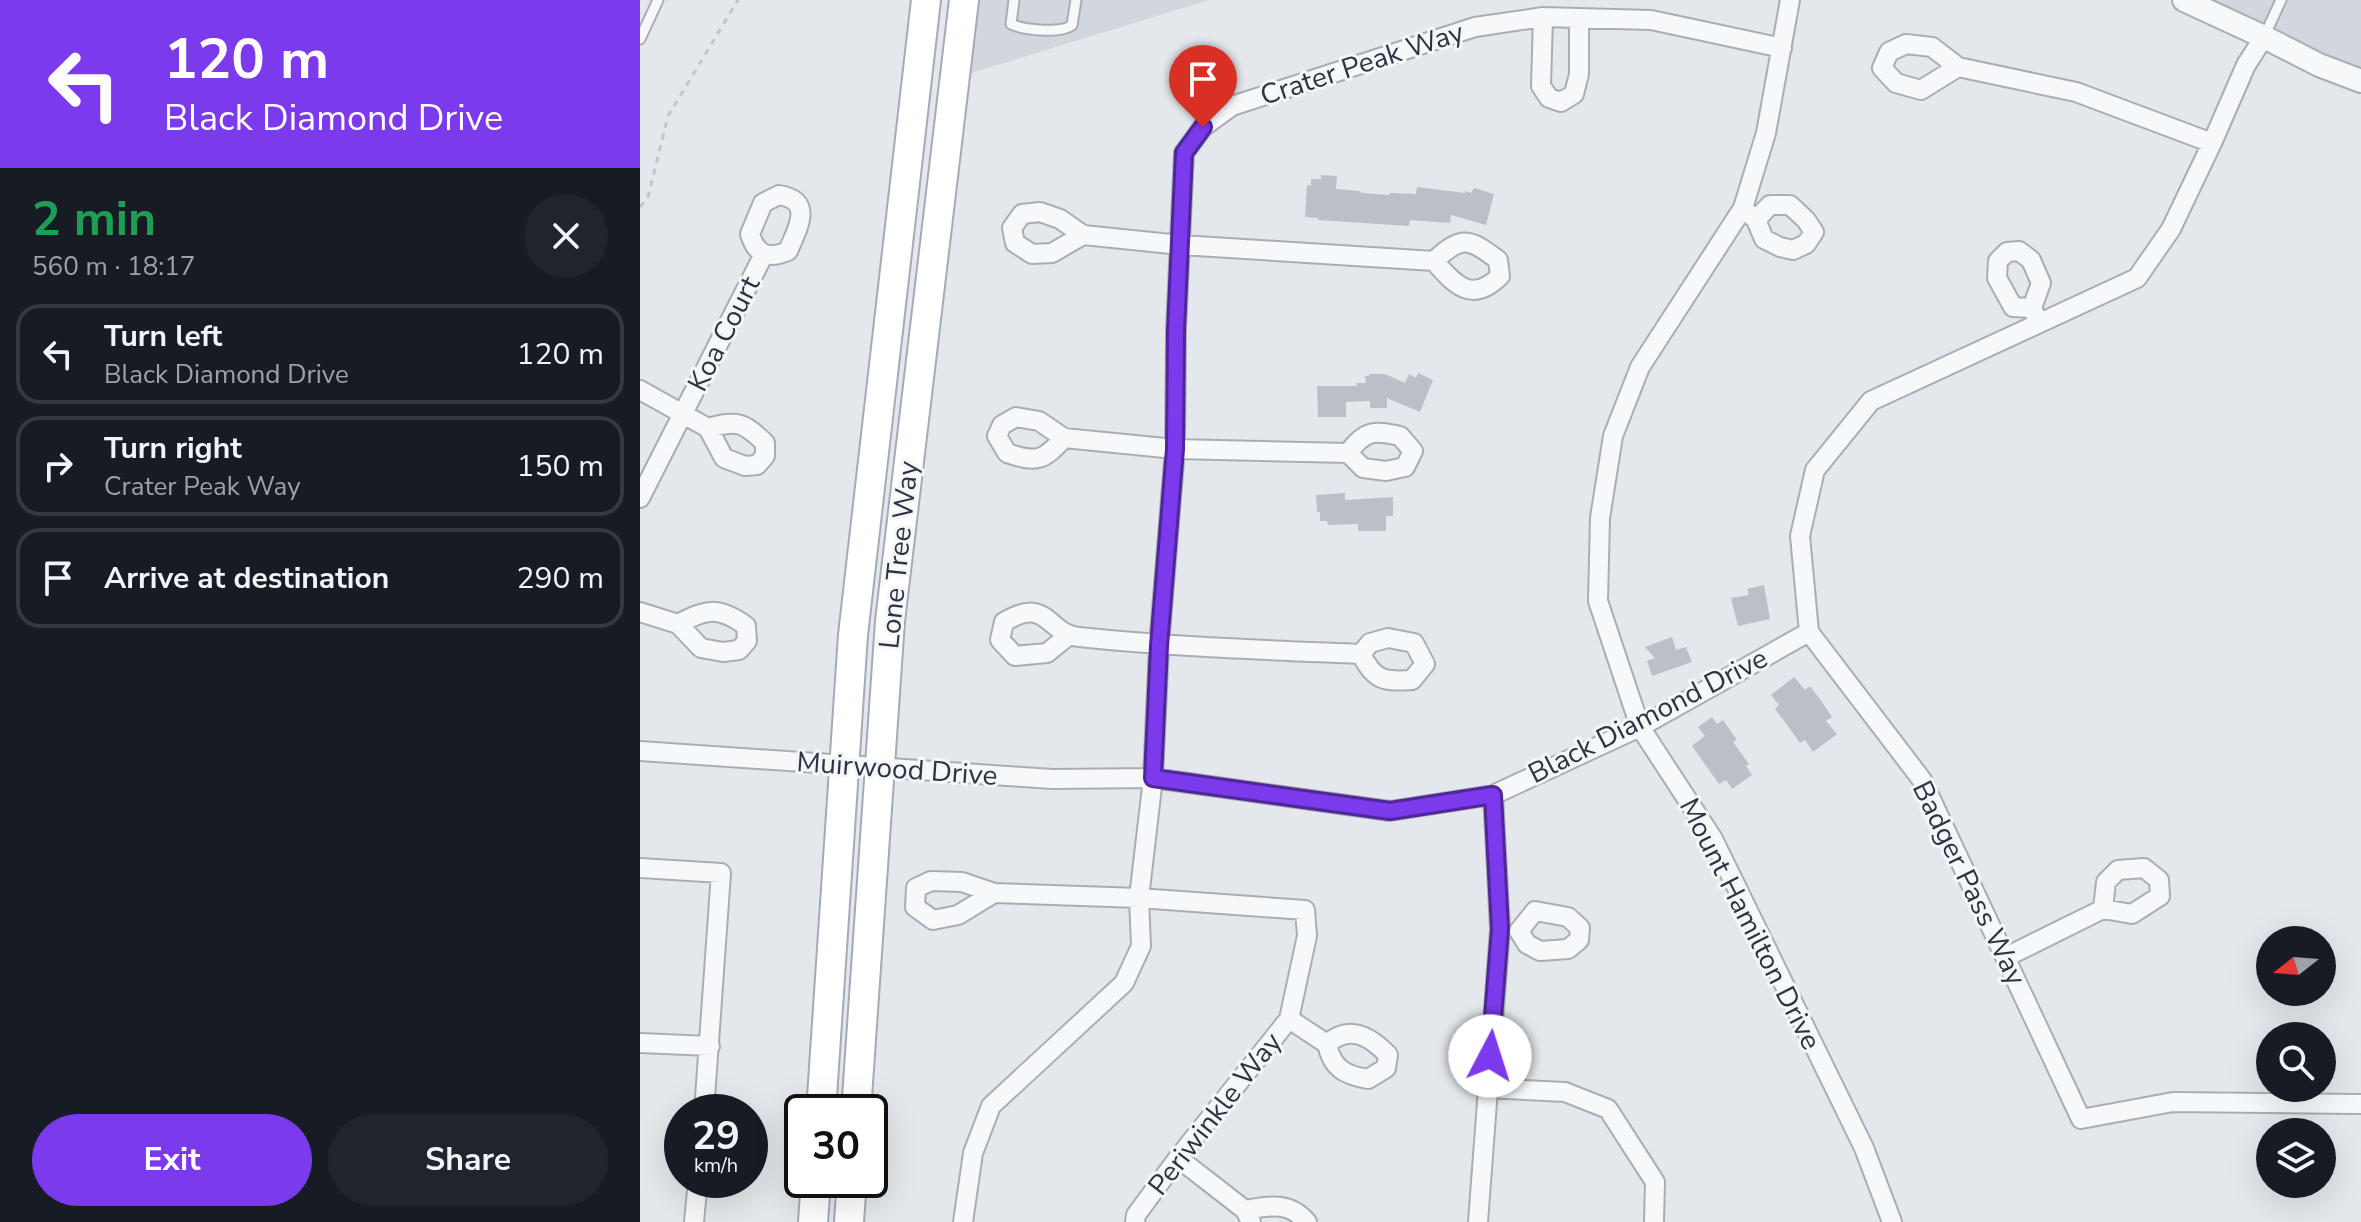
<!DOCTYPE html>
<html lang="en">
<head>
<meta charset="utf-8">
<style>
	:root { --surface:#171b24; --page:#20242c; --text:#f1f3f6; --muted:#9ea1a6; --line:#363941; --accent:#7c3aed }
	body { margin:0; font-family:"Nunito Sans",sans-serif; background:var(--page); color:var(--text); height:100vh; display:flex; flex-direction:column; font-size:30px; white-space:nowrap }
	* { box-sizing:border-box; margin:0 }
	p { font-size:26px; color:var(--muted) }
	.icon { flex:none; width:44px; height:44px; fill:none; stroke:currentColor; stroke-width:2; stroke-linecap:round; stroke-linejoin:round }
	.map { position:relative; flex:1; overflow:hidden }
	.details { display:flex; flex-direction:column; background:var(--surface); width:640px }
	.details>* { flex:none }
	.top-card { background:#7c3aed; color:#fff; overflow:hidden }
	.needle { width:52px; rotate:253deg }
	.tools { position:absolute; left:1616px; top:926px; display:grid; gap:16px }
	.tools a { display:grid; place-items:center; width:80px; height:80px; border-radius:50%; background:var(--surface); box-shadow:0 8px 32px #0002; font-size:40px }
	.speed { position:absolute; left:24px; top:1094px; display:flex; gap:16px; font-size:40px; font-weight:700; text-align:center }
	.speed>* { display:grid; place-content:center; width:104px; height:104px; border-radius:50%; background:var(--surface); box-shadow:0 8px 32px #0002; line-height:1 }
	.speed small { font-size:20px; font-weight:400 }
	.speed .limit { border:4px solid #111; border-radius:12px; background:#fff; color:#111 }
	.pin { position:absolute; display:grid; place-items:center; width:68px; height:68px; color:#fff; margin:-82px -34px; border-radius:50% 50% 50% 0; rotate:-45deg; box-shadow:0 0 8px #0007 }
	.pin .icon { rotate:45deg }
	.me { position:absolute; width:88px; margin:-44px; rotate:5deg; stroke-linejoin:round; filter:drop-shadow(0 0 6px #0008) }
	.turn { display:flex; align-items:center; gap:28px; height:168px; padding:0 32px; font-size:36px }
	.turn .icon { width:104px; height:104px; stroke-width:2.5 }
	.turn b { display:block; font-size:56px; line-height:68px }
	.round { display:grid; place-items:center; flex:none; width:84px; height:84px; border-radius:42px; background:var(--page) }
	.headline { display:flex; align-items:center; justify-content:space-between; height:136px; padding:0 32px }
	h1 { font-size:48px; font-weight:700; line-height:60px; color:#1e9e55 }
	.primary-button { display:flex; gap:16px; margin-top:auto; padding:16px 32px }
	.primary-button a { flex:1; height:92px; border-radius:48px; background:var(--accent); color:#fff; font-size:32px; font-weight:700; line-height:92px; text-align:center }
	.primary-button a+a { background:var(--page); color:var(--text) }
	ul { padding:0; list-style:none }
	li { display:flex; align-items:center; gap:24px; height:100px; margin:0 16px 12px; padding:0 16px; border:4px solid var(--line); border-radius:24px }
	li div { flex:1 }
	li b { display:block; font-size:30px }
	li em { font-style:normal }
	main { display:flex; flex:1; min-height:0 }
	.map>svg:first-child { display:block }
</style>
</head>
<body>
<main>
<section class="details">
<div class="top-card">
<div class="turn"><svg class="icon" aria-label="left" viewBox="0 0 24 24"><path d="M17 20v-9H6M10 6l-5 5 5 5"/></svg><div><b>120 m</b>Black Diamond Drive</div></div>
</div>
<div class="headline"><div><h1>2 min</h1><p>560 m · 18:17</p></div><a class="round"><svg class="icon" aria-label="close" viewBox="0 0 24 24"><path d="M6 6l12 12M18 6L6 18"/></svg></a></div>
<ul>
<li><svg class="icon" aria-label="left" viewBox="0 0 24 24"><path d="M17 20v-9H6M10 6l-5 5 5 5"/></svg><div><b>Turn left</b><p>Black Diamond Drive</p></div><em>120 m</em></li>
<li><svg class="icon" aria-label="right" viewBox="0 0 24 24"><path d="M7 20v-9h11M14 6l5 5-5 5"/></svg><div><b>Turn right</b><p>Crater Peak Way</p></div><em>150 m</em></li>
<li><svg class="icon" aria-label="arrive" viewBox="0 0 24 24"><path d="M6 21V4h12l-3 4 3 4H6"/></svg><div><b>Arrive at destination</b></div><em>290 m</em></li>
</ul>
<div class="primary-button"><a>Exit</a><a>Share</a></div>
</section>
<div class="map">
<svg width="1721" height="1222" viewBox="0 0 1721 1222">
	<rect width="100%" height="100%" fill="#e4e7eb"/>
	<!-- built -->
	<path fill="#d2d6dd" d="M336,0H569L328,74Z
		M1571,0H1721V73L1613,18Z"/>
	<!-- building -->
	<path fill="#bbc0c8" d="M681,175L697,176L696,189L719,191L722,193L750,195V193L776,194L777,187L825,193V191L831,193L834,188L854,194L846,225L811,215L810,223L770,220L769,226L678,220V218L665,217L667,185L671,186V179H681Z
		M778,373L793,380L780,412L747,398V408H730V401L706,402V417H678L677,386H717L716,383H726L725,376H729V374H745L765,383L769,374L776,378Z
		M705,493V500L753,497V516H746V531H718V524L688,525L687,521H680V512H677L676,495Z
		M1124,585L1130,619L1098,626L1091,598L1109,595L1107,589Z
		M1032,637L1036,650L1046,647L1052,662L1012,676L1007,661L1015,658L1005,647Z
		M1154,677L1165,690L1170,686L1180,699L1192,717L1186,721L1197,734L1173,752L1165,740L1160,743L1148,726L1135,709L1139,705L1131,695Z
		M1072,717L1077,724L1083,720L1097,740L1093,742L1109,764L1106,766L1112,775L1092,789L1086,780L1079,784L1052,746L1065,736L1058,727Z"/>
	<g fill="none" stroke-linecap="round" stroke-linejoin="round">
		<defs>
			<path id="service" d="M374,0L371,24C384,30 421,34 432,25L436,0
				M1624,37L1641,0
				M0,39L18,0"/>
			<path id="minor" d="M1150,0L1126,133L1103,208L1000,367L973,436L960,518L958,601L1000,727L1073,839L1224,1148L1252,1222
				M903,17L901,86L909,98L921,102L934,94L939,74V18
				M1624,37L1606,65L1572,143L1531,229L1497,278L1231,401L1175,470L1160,536L1169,632L1282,780L1441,1119L1533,1102L1721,1104
				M1318,67L1281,90L1256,83L1242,68L1249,52L1266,44L1292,47L1318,67L1436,92L1572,143
				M139,195C175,201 157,229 148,251C127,260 116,254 110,234L123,203Z
				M1103,208L1116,220L1124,239L1140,247L1153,250L1166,244L1174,232L1166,220L1150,205H1130L1116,220
				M443,235L412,253L392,254L375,243L372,228L382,214L400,212L420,219L443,235L541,245L794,261C815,285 832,304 860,276L858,260C829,238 822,235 794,261
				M1392,308L1373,307L1357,278L1358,261L1367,252L1379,251L1391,260L1401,283L1392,308L1399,323
				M0,390L68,428L84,458L105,466L117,465L125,456V443C103,422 98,420 68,428
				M424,438C403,461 397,463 367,453L357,436L362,425L376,417L399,421L424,438L535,449L708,453L723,468L746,471L765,467L773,451L760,436C734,430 725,430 708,453
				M0,498L124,254
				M0,612L38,624L61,648L83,652L99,650L107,641L106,626C78,606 67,609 38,624
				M428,636L407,653L375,656L360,640L364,622C409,595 406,634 439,637C533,647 627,650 721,654
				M748,638L774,643L785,664L772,680C743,682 734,680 721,654L730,643Z
				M0,751L412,779L513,778L750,811L853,795L1000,727L1169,632
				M0,868L81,873L64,1112
				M354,893L318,915L293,920L275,907L276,888L291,881L322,882L354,893L499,898L665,910L667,936L649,1019L538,1158L496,1215L495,1222
				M895,911L928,917L940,928L939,940L928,949L900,951L887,944L879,931Z
				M1366,957L1463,909L1492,914L1520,896L1519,880L1504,868L1478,870L1466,882L1463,909
				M649,1019L687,1044C692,1068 704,1075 728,1079L746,1068L748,1055C730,1036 710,1024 687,1044
				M0,1043L70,1046
				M847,1088L925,1092L968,1109L1015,1182L1014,1222
				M538,1158L605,1210L611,1222
				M605,1210C630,1206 649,1201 667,1222
				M54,1222L58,1180
				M323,1222L333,1153L351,1106L484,983L501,946L499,898L513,778L519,646L535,449L536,330L544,153L563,127L592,106L835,27L903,17L1011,20L1142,48
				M838,1222L860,929L853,795"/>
			<path id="tertiary" d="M1544,0L1624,37L1679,65L1721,81"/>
			<path id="primary" d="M181,1112L213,635L286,0
				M216,1112L250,621L324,0
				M173,1222L176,1180
				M209,1222L212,1180"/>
		</defs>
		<!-- service casing -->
		<use href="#service" stroke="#a9aeb5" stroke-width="13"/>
		<!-- minor casing -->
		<use href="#minor" stroke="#a9aeb5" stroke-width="22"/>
		<!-- tertiary casing -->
		<use href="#tertiary" stroke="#a9aeb5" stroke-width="26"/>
		<!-- primary casing -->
		<use href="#primary" stroke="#a4abb6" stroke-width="32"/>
		<!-- path -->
		<path stroke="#c2c5ca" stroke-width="3" stroke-dasharray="6 6" stroke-linecap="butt" d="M0,207L8,197L28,116L98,0"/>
		<!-- service -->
		<use href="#service" stroke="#f7f8f9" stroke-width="9"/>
		<!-- minor -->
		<use href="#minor" stroke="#f7f8f9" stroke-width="18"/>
		<!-- tertiary -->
		<use href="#tertiary" stroke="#f7f8f9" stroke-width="22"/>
		<!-- primary -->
		<use href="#primary" stroke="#fff" stroke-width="28"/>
	</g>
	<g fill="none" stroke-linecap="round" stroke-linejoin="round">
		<defs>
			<path id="route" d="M563,127L544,153L536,330L535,449L519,646L513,778L750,811L853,795L860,929L850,1056"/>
		</defs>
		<!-- route casing -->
		<use href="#route" stroke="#51269a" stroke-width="20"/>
		<!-- route -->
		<use href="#route" stroke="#7c3aed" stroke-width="14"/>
	</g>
	<g text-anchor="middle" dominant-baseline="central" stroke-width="6" stroke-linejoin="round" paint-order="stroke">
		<!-- street labels -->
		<g font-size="28" fill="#2c3443" stroke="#f4f6f8">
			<text transform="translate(722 64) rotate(-18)">Crater Peak Way</text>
			<text transform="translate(84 334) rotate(-63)">Koa Court</text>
			<text transform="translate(259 555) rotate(-84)">Lone Tree Way</text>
			<text transform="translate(1008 716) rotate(-27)">Black Diamond Drive</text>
			<text transform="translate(257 769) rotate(4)">Muirwood Drive</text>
			<text transform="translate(1329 883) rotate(64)">Badger Pass Way</text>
			<text transform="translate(1110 924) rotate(63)">Mount Hamilton Drive</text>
			<text transform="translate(575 1114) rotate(-52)">Periwinkle Way</text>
		</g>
	</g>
</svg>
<div class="tools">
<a><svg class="needle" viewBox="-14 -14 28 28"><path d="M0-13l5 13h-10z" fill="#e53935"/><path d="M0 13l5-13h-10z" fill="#9ea1a6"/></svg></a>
<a><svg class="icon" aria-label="search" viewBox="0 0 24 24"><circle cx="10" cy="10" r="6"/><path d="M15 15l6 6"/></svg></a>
<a><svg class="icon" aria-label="layers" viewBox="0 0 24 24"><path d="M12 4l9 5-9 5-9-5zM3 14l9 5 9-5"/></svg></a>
</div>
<div class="speed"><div>29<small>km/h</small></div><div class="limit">30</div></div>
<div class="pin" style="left:563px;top:127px;background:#d93025"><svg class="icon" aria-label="arrive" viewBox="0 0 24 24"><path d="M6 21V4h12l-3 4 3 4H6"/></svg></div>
<svg class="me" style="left:850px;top:1056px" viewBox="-20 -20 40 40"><circle r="19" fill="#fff"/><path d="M0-13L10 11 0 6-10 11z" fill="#7c3aed"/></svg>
</div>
</main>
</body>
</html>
